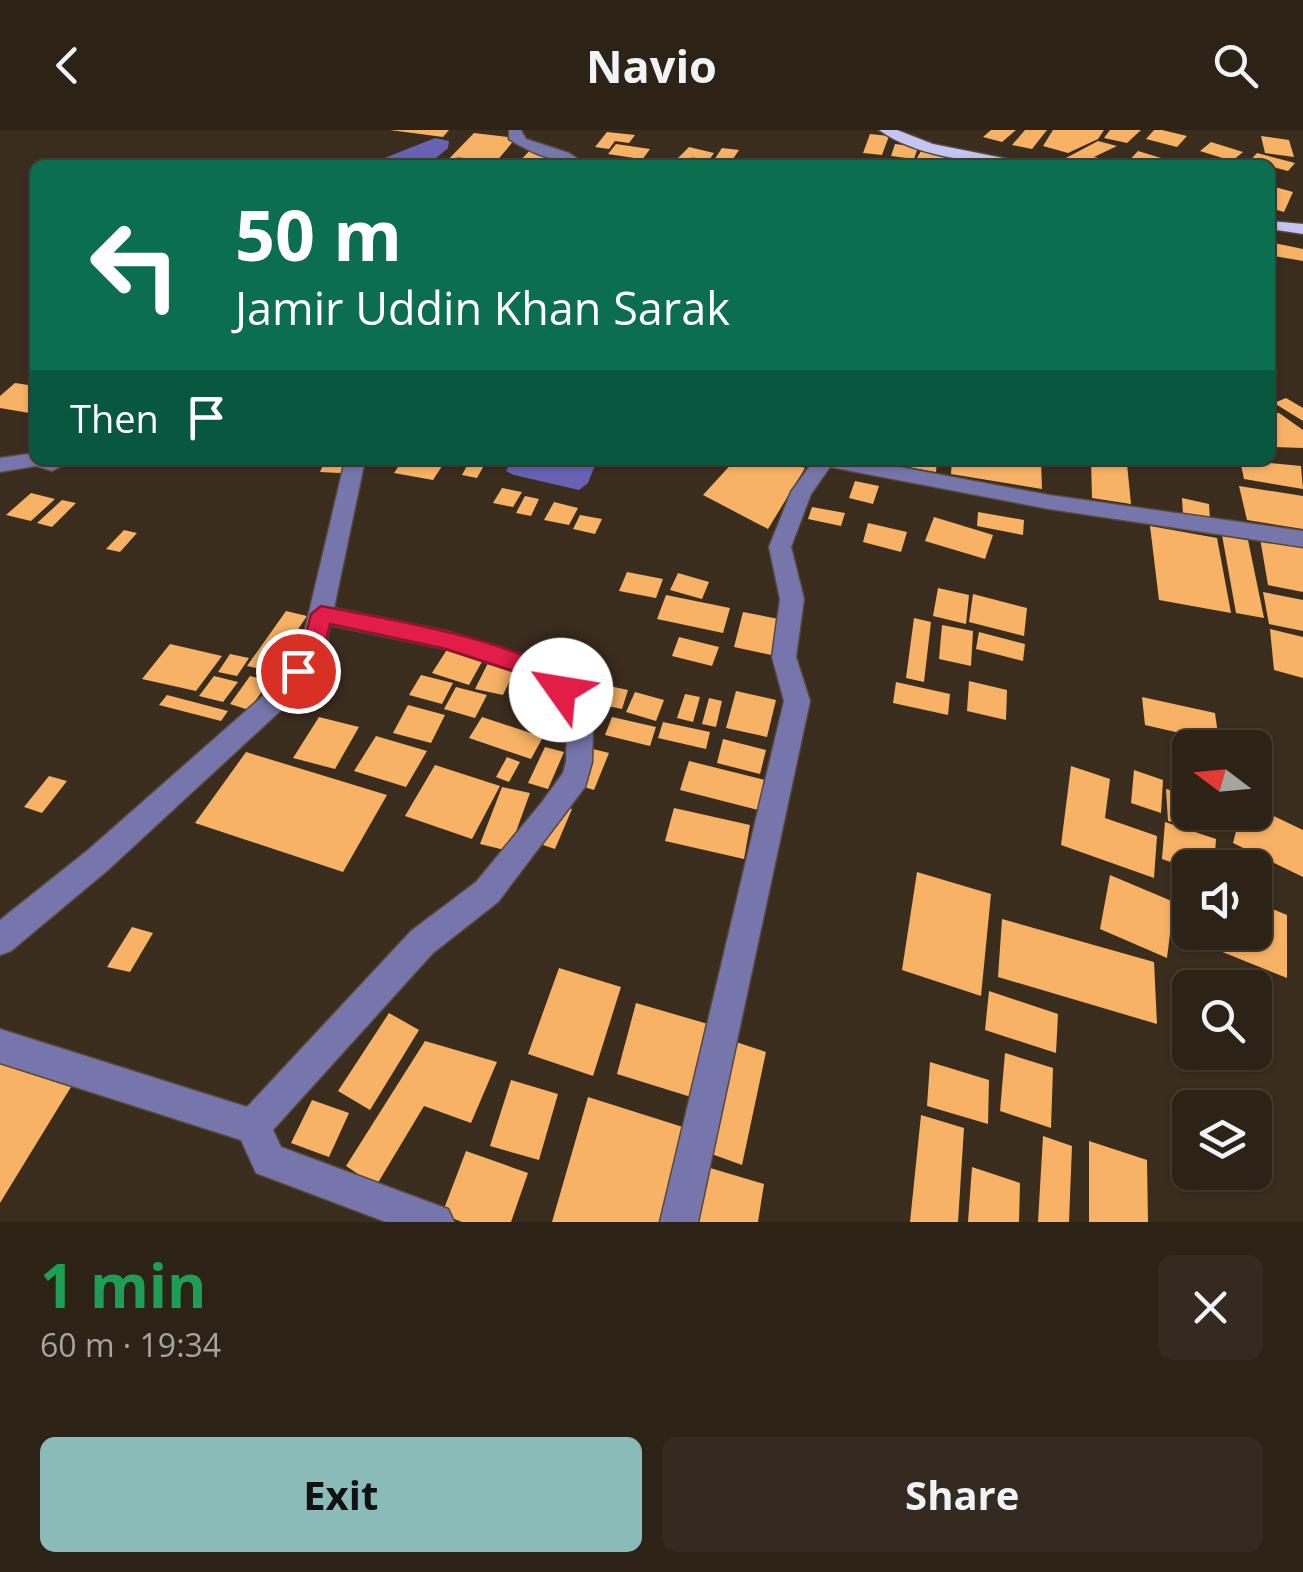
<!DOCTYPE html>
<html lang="en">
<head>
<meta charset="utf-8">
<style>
	:root { --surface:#2c2216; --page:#342a1f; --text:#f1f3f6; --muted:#a6a4a1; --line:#483f35; --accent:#8bbbb9 }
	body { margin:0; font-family:"Open Sans",sans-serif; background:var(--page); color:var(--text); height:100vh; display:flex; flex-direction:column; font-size:38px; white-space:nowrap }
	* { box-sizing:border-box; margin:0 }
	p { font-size:32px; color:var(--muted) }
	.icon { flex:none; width:55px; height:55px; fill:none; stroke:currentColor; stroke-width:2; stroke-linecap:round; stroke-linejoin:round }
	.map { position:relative; height:1092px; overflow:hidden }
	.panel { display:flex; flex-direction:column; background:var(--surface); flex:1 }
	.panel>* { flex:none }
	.banner { position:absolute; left:30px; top:30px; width:1245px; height:305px; border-radius:15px; box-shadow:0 2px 8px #0004,0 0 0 2px var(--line); background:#0b6e4f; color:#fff; overflow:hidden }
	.needle { width:65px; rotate:286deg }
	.fabs { position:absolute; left:1172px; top:600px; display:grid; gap:20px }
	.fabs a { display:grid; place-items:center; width:100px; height:100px; border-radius:15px; background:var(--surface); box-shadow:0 2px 8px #0004,0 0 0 2px var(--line); font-size:50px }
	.pin { position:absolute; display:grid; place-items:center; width:85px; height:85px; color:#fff; margin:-42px; border:5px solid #fff; border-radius:50%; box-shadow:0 2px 10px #0007 }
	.me { position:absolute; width:110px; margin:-55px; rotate:302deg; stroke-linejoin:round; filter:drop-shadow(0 0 8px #0008) }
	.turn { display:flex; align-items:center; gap:35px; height:210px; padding:0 40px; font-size:45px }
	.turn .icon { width:130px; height:130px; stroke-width:2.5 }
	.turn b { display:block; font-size:70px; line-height:85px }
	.then { display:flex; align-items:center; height:95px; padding:0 40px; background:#0003; gap:20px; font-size:38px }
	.round { display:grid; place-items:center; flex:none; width:105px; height:105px; border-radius:15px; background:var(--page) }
	.head { display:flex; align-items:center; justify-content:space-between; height:170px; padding:0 40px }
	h1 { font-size:60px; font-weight:700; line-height:75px; color:#1e9e55 }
	.primary-button { display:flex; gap:20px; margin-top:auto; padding:20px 40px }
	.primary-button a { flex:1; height:115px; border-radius:15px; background:var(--accent); color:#111; font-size:40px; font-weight:700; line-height:115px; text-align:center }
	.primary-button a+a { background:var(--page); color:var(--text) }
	header { display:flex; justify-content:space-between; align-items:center; height:130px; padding:0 40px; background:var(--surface); font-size:45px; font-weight:700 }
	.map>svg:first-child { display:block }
</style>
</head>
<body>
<header><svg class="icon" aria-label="back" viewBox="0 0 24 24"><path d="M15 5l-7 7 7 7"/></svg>Navio<svg class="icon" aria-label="search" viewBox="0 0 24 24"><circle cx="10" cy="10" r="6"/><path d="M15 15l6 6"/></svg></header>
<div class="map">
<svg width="1303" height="1092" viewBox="0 0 1303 1092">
	<rect width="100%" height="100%" fill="#3b2d1e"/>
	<!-- water -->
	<path fill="#6762b3" d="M435,8L449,11L448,18L428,35H367Z
		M513,330H597L588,353L579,360L514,345L506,341Z"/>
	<!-- building -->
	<path fill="#f8b265" d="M390,0H449L443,7Z
		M991,0H1016L1002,12L983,7Z
		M1025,0H1047L1032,19L1012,15Z
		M1053,0H1104L1098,9L1068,23L1043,16Z
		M1110,0H1141L1127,13L1104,8Z
		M1154,0H1162L1187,6L1177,17L1146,9Z
		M607,2L635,5L629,13L615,11L609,19L595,17Z
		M474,3L516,8L496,32L455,27L485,35H443Z
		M870,4L889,6L882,25L863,23Z
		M1261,6L1289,10L1294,27L1265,23Z
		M1098,11L1117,16L1094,27L1106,30L1100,35L1066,28Z
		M1211,12L1243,22L1232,31L1200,21Z
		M616,14L650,19L642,30L665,35H628L634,28L608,24Z
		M895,14L918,17L914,29L891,26Z
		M534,16L554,19L539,35H516Z
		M689,17L714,23L709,30L690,27L712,33L722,18L739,20L729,35L675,31Z
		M921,21L948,26L943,35H913Z
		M1138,21L1161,28L1154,35H1125Z
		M1257,23L1295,33L1288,41L1250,31Z
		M1275,57L1293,62L1284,82L1270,78Z
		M1274,113L1303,119V131L1274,126Z
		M15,253L35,256V284L0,278V266Z
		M1286,268L1303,278V291L1274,273Z
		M1270,283H1279L1303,300V318L1274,317L1270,310Z
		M325,330H367L361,344L320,342Z
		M403,330H446L433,350L394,343Z
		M470,330H487L477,348L462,345Z
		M735,330H779L805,338L768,399L703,365Z
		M881,330H937L936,342L881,332Z
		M952,330H1041L1042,359L951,344Z
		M1091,330L1127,334L1131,374L1092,368Z
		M1240,330L1301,336L1303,359L1244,349Z
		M855,351L879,356L873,374L849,368Z
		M1239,356L1303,366V399L1247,390Z
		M502,358L522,362L513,377L493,373Z
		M31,363L55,369L31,391L6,385Z
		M525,366L539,369L531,386L516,383Z
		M1182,368L1209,374L1210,390L1183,384Z
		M62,370L76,373L52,397L37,393Z
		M554,372L578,378L569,395L544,390Z
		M812,377L845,383L841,396L808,389Z
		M978,382L1024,390L1023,405L977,396Z
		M580,385L602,389L595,404L573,399Z
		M934,387L993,405L985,429L925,411Z
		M868,393L907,402L901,422L863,412Z
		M1150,396L1217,408L1231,483L1159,470Z
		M124,400L137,403L120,422L106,419Z
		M1222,405L1248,410L1264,488L1236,483Z
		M1260,408L1303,416V462L1268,455Z
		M627,442L663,449L656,468L619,461Z
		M678,443L709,452L702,469L670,460Z
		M938,458L969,465L966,494L933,486Z
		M1263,462L1303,470V501L1269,494Z
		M973,464L1027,478L1024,506L969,492Z
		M666,465L730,478L723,503L657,489Z
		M286,481L307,486L270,541L247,536Z
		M743,482L784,490L776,526L734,517Z
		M914,488L931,492L924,552L906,548Z
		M942,495L973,501L971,536L939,529Z
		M1270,499L1303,507V548L1274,540Z
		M979,502L1025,514L1023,531L976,519Z
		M679,507L719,517L712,536L672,526Z
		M170,514L222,526L196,561L142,549Z
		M448,518L484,528L469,555L432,543Z
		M230,524L249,528L237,546L218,542Z
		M488,533L515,540L503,565L475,559Z
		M421,545L453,553L442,574L409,565Z
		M214,546L238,552L223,572L199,566Z
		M250,546L269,551L249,580L230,574Z
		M969,551L1007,560L1006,590L967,581Z
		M591,552L628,560L622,579L584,571Z
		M896,552L950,564L948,585L893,573Z
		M456,557L487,565L475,588L444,579Z
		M736,561L776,570L767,607L726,598Z
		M635,562L664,570L656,591L626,582Z
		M685,564L700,567L693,592L677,588Z
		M167,565L228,581L221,591L159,575Z
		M1142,567L1215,583L1219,612L1145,595Z
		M709,568L722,571L716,597L702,594Z
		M408,575L445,585L431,613L393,603Z
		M319,587L359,597L335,639L293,628Z
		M482,587L543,607L531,629L469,608Z
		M612,587L656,597L650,616L605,605Z
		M663,592L710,602L706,619L658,608Z
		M376,606L427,621L406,657L354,641Z
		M723,609L766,620L760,644L717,633Z
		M545,617L564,622L548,659L528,653Z
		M589,618L609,623L594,660L574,654Z
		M246,622L387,665L343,742L195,693Z
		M507,627L520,632L509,652L496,647Z
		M689,631L769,651L762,681L680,660Z
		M435,635L500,656L472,709L405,686Z
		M1071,636L1110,649L1105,688L1157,706L1154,748L1061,715Z
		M1134,640L1163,650L1161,683L1131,673Z
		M49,646L67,651L42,683L24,677Z
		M502,657L530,663L509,721L480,714Z
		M1166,659L1190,665V682H1212L1214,702L1168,691Z
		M552,673L572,679L555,719L534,712Z
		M1255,677L1303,700V747L1233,713L1241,682H1255Z
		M674,678L750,695L744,729L665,711Z
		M1165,692L1216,709L1214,738L1190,739L1162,729Z
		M917,742L991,764L981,866L902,840Z
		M1110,745L1174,772L1167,828L1100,799Z
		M1183,745L1190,748V802H1255V772L1287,785V848L1178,804Z
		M1002,789L1154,832L1157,894L998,847Z
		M132,797L153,803L130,842L107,837Z
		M559,838L621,857L593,946L528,924Z
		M989,861L1058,884L1056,923L985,900Z
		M636,873L708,894L691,967L617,944Z
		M389,883L419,900L370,980L338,961Z
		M425,911L497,932L471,993L424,976L376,1056L346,1036Z
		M733,911L766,922L742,1035L706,1022Z
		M1005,923L1053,938L1051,998L1000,981Z
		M930,932L989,950L988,994L927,976Z
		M0,934L71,957L0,1073Z
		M511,950L558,964L539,1030L490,1016Z
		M588,967L686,998L666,1092H552Z
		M312,970L349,983L329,1027L291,1013Z
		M921,985L964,998L958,1092H910Z
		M1043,1006L1072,1016L1069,1092H1038Z
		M1089,1011L1147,1030L1148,1092H1089Z
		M466,1021L528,1043L511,1092H462L442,1084Z
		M700,1035L764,1054L758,1092H689Z
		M972,1037L1020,1053L1019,1092H968Z"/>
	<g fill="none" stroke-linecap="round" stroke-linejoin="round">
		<defs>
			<path id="minor" d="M509,0H521L526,9L569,23L587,35C564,35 529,23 509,9Z
				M35,323V330H73L52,341L36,336L0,342V328Z
				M345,330H365L334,478L446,501L546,532L570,553L593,599L592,632L585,657L498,772L433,823L273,1000L281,1017L448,1079L454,1092H386L256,1043L241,1010L0,933V899L247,977L411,801L476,752L542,672L563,643L566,632L567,599L552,567L528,546L446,519L330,495L325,518L291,571L108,740L11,821L0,825V790L88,720L273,557L301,516Z
				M814,330H862L1049,365L1303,401V417L1049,379L830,337L811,364L791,417L804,469L796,527L810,571L698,1092H660L784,571L772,527L780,469L769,417L791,362Z"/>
			<path id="major" d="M879,0H897L933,14L1038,35C989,35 919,29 879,0Z
				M1270,91L1303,94V104L1270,99Z"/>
		</defs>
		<!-- minor casing -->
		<use href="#minor" stroke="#56493a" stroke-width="3"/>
		<!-- major casing -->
		<use href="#major" stroke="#56493a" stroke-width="3"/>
		<!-- minor -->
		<use href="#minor" fill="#7776ac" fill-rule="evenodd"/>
		<!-- major -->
		<use href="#major" fill="#c4c5f2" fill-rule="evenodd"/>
	</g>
	<!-- route -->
	<path fill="#e11d48" stroke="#92132f" stroke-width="2.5" d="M321,476C375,487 548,513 573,560L569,567L561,569L529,546L446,519L330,494L324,518L306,547H290L286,541L303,516L311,484Z"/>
</svg>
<div class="fabs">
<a><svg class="needle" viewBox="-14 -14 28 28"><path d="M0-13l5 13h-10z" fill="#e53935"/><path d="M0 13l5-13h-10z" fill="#a6a4a1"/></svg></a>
<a><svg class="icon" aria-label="sound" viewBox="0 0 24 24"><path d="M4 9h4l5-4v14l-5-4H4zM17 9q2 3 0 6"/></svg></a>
<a><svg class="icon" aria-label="search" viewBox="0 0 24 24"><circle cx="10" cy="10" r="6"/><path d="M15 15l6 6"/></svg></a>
<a><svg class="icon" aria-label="layers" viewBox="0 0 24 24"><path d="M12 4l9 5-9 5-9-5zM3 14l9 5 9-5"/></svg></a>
</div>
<div class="pin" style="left:298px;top:541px;background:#d93025"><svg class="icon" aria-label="arrive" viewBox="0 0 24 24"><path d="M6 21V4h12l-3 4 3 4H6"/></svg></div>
<svg class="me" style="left:561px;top:560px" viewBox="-20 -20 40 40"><circle r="19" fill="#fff"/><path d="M0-13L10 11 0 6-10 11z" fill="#e11d48"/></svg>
<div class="banner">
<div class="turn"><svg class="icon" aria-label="left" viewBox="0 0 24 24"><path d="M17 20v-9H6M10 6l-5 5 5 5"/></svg><div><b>50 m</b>Jamir Uddin Khan Sarak</div></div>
<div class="then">Then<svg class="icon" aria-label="arrive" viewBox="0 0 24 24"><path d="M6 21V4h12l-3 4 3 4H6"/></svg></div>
</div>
</div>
<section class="panel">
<div class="head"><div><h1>1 min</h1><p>60 m · 19:34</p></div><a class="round"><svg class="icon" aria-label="close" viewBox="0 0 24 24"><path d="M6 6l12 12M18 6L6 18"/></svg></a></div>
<div class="primary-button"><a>Exit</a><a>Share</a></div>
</section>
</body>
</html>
